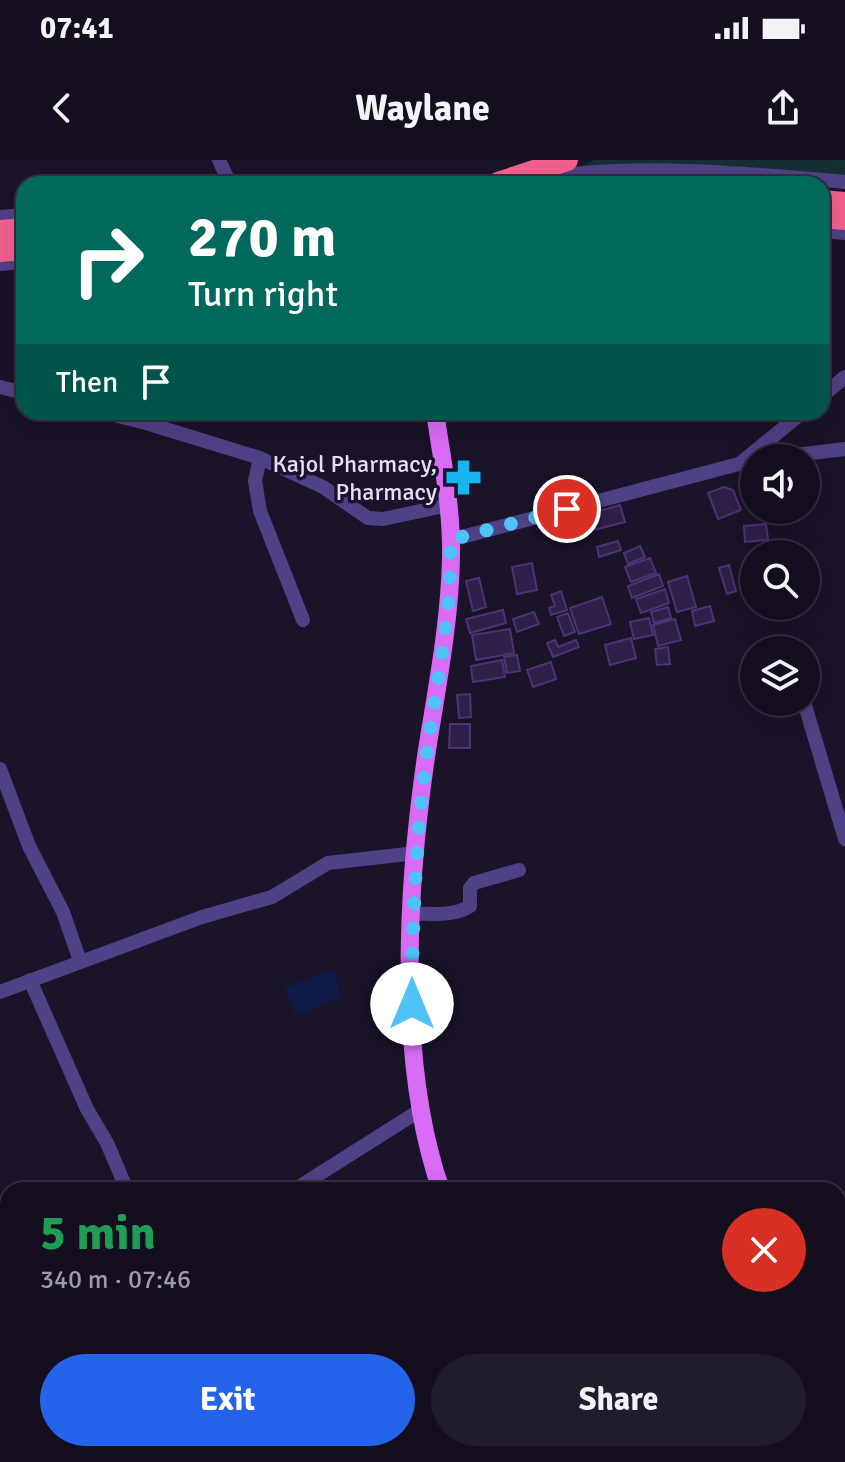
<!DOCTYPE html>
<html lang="en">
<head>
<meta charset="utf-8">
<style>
	:root { --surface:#140e1f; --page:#211c2c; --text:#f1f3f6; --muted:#9d9ca4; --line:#332e3d; --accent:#2563eb }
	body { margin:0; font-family:Signika,sans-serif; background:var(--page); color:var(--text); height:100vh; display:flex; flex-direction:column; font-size:30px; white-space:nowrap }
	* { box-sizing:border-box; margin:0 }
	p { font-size:26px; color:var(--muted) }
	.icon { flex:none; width:44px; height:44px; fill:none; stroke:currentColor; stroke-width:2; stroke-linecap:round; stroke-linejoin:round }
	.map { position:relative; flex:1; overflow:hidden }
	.panel { position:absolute; left:0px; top:1022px; width:846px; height:280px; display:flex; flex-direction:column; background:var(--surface); border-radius:24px 24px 0 0; box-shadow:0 8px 32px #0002,0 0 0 2px var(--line) }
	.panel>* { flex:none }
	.top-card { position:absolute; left:16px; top:16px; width:814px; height:244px; border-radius:24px; box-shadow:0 8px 32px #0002,0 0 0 2px var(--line); background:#00695c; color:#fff; overflow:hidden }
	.buttons { position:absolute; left:740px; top:284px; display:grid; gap:16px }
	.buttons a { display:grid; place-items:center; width:80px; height:80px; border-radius:50%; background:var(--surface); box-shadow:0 8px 32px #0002,0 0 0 2px var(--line); font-size:40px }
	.pin { position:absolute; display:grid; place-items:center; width:68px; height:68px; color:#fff; margin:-34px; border:4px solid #fff; border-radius:50%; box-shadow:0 2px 8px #0007 }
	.me { position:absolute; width:88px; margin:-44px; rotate:0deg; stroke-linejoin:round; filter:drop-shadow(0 0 6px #0008) }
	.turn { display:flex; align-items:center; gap:28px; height:168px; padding:0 40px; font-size:36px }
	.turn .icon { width:104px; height:104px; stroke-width:2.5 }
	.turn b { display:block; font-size:56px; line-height:68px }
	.then { display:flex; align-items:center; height:76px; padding:0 40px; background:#0003; gap:16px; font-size:30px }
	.round { display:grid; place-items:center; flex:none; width:84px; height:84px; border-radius:42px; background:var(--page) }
	.summary { display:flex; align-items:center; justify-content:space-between; height:136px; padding:0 40px }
	h1 { font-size:48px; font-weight:700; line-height:60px; color:#1e9e55 }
	.primary-button { display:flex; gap:16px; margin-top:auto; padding:16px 40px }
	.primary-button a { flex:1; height:92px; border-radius:48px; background:var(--accent); color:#fff; font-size:32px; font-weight:700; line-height:92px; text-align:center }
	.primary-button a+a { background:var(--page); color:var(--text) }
	.status { display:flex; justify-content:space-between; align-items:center; height:56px; padding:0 40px; background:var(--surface); direction:ltr }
	.status svg { height:22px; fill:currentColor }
	header { display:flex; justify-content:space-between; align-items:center; height:104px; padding:0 40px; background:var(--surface); font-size:36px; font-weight:700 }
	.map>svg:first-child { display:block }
</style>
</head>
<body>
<div class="status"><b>07:41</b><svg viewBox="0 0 49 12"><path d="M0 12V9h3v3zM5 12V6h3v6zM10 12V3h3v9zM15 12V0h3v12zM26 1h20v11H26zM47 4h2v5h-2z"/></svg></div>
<header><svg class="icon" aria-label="back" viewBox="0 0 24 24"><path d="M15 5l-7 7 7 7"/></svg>Waylane<svg class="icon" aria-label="share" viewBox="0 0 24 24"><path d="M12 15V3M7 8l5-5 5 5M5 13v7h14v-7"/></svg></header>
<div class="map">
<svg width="845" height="1302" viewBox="0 0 845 1302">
	<rect width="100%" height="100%" fill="#1a1329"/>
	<!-- green -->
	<path fill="#162f33" d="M594,0H845V17L581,6Z"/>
	<!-- water -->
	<path fill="#0f1a46" d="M334,809L341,837L296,856L284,828Z"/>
	<!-- building -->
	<path fill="#2f2049" stroke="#4b3473" stroke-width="2" d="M724,327L733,330L741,350L718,359L708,333Z
		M620,345L625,362L594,370L589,354Z
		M586,355L590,371L576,374L575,368L579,365L577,357Z
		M573,360L575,372L560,375L558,363Z
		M766,364L768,380L745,382L744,366Z
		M618,381L621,390L599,397L597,387Z
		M640,386L645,397L628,404L624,393Z
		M650,398L656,413L631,422L625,407Z
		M532,403L537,430L517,434L512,407Z
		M729,405L736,431L727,434L719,408Z
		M659,414L663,426L632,438L628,426Z
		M687,416L696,447L677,452L668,422Z
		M479,418L486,447L473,451L466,421Z
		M665,429L669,443L641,453L636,439Z
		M561,431L567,450L551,455L549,448L555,446L551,435Z
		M602,437L611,464L579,474L570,448Z
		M710,446L714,461L695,466L692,451Z
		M668,447L671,458L654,463L651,452Z
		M503,450L506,463L470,473L466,459Z
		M534,452L539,464L517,472L513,459Z
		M568,453L575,472L564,476L557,457Z
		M649,458L653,475L634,479L630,462Z
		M675,459L681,480L658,486L653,465Z
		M510,469L514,493L476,500L472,475Z
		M631,478L636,498L610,505L605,485Z
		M555,480L558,487L576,480L579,487L553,497L547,483Z
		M668,487L670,504L657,505L655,489Z
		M517,495L520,511L507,513L504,497Z
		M502,500L505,517L473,522L471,506Z
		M551,502L556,519L533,527L527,510Z
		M470,534L471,557L459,558L457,535Z
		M450,564H470V588H449Z"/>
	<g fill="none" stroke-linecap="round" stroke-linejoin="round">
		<!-- minor -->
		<path stroke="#4f4185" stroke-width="14" d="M219,0L230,24
			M538,18C639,3 744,13 845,22
			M0,57L24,55
			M822,71L845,73
			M0,104L24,102
			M0,227L24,233
			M822,236L845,217
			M102,252L146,263L260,298L323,327L368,358L383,359L449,345
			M260,298L255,321L260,351L303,460
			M771,298L845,289
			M743,301L803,252
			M450,380L754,300
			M804,542L845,679
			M0,609L29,686L63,752L80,801
			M413,754C431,753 454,757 470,746V728L474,723L519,710
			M30,820L87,949L107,983L127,1030
			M0,832L202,757L272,737L328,703L416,693
			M294,1030L419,951
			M838,1055L845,1050
			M0,1113L8,1109
			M52,1302L67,1294"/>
		<!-- major -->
		<path stroke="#d96cf5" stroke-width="18" d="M435,252C442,300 452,348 451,397C450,461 437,527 427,590C407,724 396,901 441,1030
			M499,1294L500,1302"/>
		<!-- highway -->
		<path stroke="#f4618f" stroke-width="22" d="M498,23L567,0
			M822,41L845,43
			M822,57L845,59
			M0,71L24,69
			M0,91L24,89"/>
	</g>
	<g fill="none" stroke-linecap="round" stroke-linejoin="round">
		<!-- route -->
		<path stroke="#4fc3f7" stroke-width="14" stroke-dasharray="0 25.2" d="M412,844C412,760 416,677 427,593C436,524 453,451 450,380L567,349"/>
	</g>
	<!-- icons -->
	<defs>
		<symbol id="pharmacy-bare" viewBox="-9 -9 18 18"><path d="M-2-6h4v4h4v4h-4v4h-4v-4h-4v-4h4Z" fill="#17b5ef" stroke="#1a1329" stroke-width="2.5" paint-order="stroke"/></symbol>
	</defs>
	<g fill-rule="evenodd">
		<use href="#pharmacy-bare" x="438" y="292" width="51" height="51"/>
	</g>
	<g text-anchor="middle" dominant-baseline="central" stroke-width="7" stroke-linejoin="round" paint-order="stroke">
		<!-- poi labels -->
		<g font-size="24" fill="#e6ddfd" stroke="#1a1329" text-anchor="end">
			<text x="437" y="304">Kajol Pharmacy,<tspan x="437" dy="28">Pharmacy</tspan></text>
		</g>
	</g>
</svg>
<div class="buttons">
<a><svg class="icon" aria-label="sound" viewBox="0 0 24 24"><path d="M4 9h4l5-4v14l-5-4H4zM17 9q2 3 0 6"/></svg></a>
<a><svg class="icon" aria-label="search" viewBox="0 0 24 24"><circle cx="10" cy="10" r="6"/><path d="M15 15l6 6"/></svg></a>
<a><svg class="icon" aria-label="layers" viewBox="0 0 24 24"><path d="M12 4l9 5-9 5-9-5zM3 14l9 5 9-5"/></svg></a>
</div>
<div class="pin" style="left:567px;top:349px;background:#d93025"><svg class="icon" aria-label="arrive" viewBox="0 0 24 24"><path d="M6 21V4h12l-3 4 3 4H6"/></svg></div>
<svg class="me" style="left:412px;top:844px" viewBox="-20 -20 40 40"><circle r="19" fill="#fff"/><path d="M0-13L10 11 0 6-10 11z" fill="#4fc3f7"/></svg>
<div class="top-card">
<div class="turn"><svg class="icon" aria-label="right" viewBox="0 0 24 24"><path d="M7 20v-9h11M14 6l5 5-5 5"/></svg><div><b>270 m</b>Turn right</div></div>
<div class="then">Then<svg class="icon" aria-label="arrive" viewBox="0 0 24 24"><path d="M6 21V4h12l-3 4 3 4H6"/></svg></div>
</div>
<section class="panel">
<div class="summary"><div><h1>5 min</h1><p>340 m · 07:46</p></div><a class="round" style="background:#d93025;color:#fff"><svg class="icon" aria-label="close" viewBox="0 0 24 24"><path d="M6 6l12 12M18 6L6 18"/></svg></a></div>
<div class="primary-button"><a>Exit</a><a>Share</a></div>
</section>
</div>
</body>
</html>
